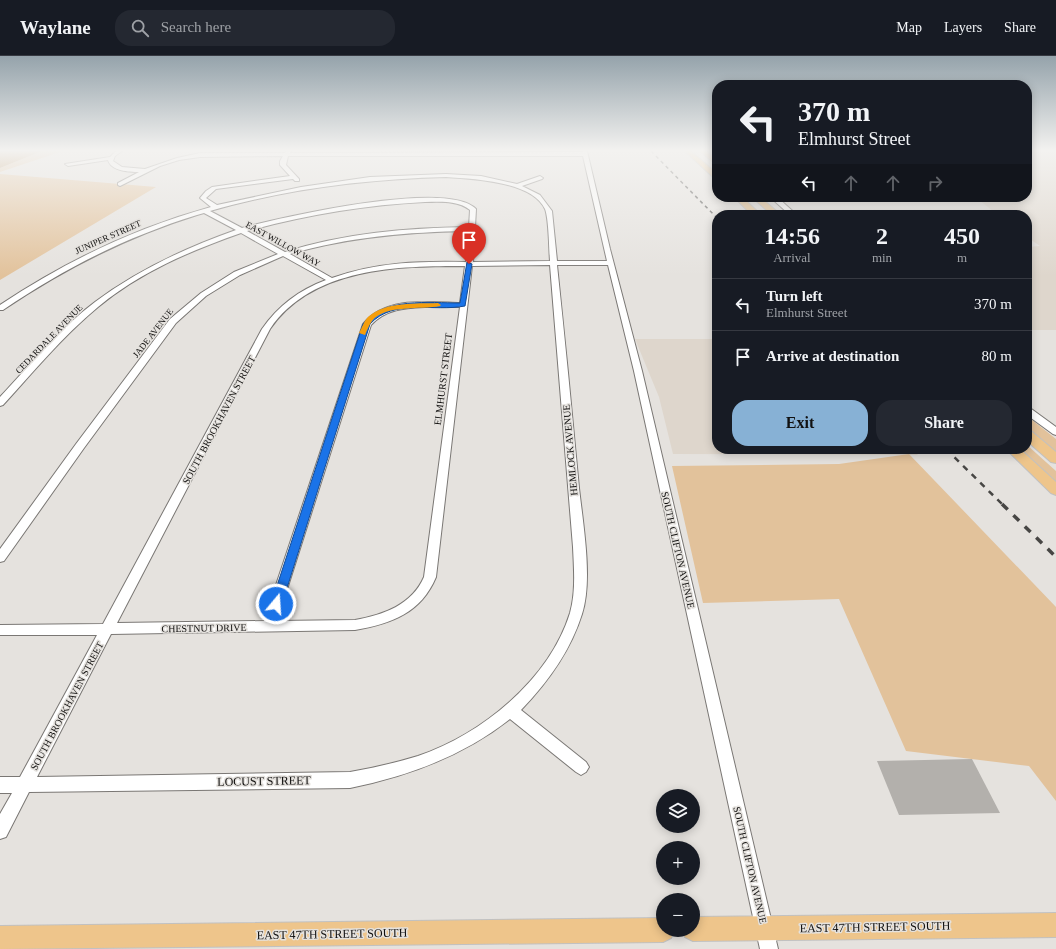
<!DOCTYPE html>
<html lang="en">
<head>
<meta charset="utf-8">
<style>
	:root { --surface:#171b24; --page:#242831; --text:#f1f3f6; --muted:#9ea1a6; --line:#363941; --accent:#87b1d5 }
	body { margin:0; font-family:"Times New Roman",serif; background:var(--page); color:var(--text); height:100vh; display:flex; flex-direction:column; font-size:15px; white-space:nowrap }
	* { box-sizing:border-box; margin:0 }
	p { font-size:13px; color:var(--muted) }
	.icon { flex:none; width:22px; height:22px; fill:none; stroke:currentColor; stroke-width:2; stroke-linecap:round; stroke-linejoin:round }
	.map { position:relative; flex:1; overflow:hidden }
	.sheet { position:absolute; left:712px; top:154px; width:320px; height:244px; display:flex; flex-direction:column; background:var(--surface); border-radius:16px; box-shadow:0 2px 10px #0003 }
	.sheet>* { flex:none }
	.guide { position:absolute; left:712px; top:24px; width:320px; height:122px; border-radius:16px; box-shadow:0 2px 10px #0003; background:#171b24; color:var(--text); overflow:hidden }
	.fabs { position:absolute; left:656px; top:733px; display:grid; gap:8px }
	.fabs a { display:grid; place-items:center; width:44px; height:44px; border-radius:50%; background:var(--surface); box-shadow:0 2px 10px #0003; font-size:20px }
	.pin { position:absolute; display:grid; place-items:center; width:34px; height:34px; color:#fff; margin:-41px -17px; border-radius:50% 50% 50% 0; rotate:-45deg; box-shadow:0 0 4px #0007 }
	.pin .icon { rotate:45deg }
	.me { position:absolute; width:44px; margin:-22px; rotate:18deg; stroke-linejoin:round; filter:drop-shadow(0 0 3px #0008) }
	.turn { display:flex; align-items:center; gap:14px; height:84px; padding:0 20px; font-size:18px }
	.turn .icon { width:52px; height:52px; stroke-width:2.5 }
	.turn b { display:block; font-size:28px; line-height:34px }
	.lanes { display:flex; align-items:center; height:38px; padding:0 20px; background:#0003; justify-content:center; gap:20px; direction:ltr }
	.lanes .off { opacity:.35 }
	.eta { display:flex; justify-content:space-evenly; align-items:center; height:68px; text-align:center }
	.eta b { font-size:24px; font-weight:700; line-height:28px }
	.cta { display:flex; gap:8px; margin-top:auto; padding:8px 20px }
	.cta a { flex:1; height:46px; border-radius:16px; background:var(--accent); color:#111; font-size:16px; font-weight:700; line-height:46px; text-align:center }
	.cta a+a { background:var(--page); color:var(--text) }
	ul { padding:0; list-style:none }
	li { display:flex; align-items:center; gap:12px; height:52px; padding:0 20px; border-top:1px solid var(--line) }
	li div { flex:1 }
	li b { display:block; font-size:15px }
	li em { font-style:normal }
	header { display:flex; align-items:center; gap:24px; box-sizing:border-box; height:56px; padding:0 20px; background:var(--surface); border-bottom:1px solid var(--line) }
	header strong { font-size:19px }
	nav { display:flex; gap:22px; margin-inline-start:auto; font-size:14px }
	.search { width:280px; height:36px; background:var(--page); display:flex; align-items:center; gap:10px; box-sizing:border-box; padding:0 14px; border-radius:16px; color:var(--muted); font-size:15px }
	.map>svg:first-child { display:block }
</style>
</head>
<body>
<header>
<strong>Waylane</strong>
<div class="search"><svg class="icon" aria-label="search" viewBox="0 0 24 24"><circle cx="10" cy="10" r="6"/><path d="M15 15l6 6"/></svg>Search here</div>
<nav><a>Map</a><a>Layers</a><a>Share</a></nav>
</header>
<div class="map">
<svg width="1056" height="893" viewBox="0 0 1056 893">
	<rect width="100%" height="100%" fill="#e5e2de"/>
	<!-- built -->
	<path fill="#ded6cc" d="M1027,95H1056V274H1027V191L1040,190L1027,181V159H998L975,141H1027Z
		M635,283H717V393H912L918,399L673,398L659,341Z"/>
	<!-- green -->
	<path fill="#e2c29b" d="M42,95H63L0,116V112Z
		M0,118L156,131L0,224Z
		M1027,360L1056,383V397L1027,373Z
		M1027,389L1056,415V426L1019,393H1027Z
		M909,398L1056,551V745L1029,710L906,695L839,543L703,547L672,410L839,408Z"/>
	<!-- water -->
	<path fill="#b88a4f" d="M0,95H42L0,112Z"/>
	<!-- building -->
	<path fill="#b3b0ac" d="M972,703L1000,757L899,759L877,705Z"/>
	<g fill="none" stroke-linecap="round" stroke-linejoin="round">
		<defs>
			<path id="minor" d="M116,95H122L115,100L113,105L122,111L145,113L177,102L200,97H285L287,95H291L290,97L583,96V95H587L610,193L642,315L778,893H760L634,315L608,209H557C565,283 572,358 579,432C583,468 593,524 582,558C570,596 548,626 521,654L586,706L589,711L586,716L581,719L576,716L510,663C463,700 409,720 350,732L29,736L6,781L0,783V758L12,737H0V721H20L97,579H0V569L103,568L262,273C278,250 299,234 326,224L283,200L240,219L206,240L176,267L84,392L4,505L0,506V493L76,388L170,263L201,237L234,216L278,198L241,177C190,195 140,216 98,251C63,280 34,315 3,349L0,350V341C30,309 59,273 95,246C138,214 185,192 236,174L204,157L197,159C126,181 65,212 3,254H0V249C66,205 135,172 211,151L200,142L206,135L212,131L290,120L280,109V105L283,100L200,101L179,104L160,110L120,130L118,129V127L139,116C129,116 111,115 108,104L68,110L65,108L110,101ZM288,100H583L607,205H557L552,155L540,139L522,130L542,123L543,122L540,120L517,128L481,120L446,118L370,121L301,131L217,149L206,142L216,133L293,123L295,125H299V123L286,109ZM446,121C473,123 532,125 545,153C549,163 549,193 550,205L473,206L476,153C448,123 282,161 242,172L210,155C286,133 367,123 446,121ZM425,146C440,146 457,144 470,154L469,171C406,172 345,177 285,196L247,175C306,159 365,149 425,146ZM468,175L466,206C420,205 376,206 332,222L290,198C348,181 408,176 468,175ZM550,209L573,491C574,513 576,536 570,557C549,624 482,678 418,700C395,707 373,712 350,716L37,721L111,578L355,574C391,568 421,557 436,521L472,210ZM465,210L460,247C429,246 385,240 363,268L264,565L117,567L270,273C312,211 399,210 465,210ZM425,251H460L424,521C412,549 383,559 355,564L277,565L371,269C386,253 405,252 425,251Z
				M770,141H777L797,159H790Z
				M1027,351L1030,352L1056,371V379L1053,378L1027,359Z"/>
			<path id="major" d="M685,95H691L717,118V124L715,123Z
				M700,95H706L717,104V109Z
				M734,141H742L761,159H752Z
				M752,141H760L781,159H772Z
				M1027,374L1031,375L1056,396V407L1051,406L1027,385Z
				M1006,393H1020L1056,426V439L1051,437Z
				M1056,857V881L693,885L685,881L682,874H693V861Z
				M663,862V874H675L671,882L663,886L0,893V870Z"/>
		</defs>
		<!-- minor casing -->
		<use href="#minor" stroke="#7a7774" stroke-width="2"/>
		<!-- major casing -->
		<use href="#major" stroke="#c1c1c1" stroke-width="2"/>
		<!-- minor -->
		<use href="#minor" fill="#fff" fill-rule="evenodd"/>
		<!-- major -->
		<use href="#major" fill="#eec58b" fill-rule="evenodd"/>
		<!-- rail-far2 -->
		<path stroke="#474644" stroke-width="1.5" stroke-dasharray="3.5 3.5" stroke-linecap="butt" d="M651,95L717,162"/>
		<!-- rail-far1 -->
		<path stroke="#474644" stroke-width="2.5" stroke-dasharray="6 6" stroke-linecap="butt" d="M946,393L1003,449"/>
		<!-- rail -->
		<path stroke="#474644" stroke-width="3.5" stroke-dasharray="8 8" stroke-linecap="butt" d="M1002,448L1056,501"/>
	</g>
	<!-- sky -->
	<linearGradient id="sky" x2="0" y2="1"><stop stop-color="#95a3ab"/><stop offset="0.43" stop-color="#f3f2f0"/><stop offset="1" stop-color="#f3f2f0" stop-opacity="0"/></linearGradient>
	<rect width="1056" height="220" fill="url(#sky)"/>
	<!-- route -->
	<path fill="#1a73e8" stroke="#114b97" d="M467,206L472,208L465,250C434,256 394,242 370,268L282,548L280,551L276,553L273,551L271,548L363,268C384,241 429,247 460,247Z"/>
	<!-- slow -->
	<path fill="#f59e0b" d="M438,247L441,249L440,250C422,254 385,248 372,265C369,269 367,274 365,279L359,277C362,272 364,265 368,261C387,245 416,248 438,247Z"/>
	<g text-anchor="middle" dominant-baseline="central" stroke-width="3" stroke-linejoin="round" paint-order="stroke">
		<!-- far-street labels -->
		<g font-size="9" fill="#11100f" stroke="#e5e2de">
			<text transform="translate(108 181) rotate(-24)">JUNIPER STREET</text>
			<text transform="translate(283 188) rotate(29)">EAST WILLOW WAY</text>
			<text transform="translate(153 277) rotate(-52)">JADE AVENUE</text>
			<text transform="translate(49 283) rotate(-46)">CEDARDALE AVENUE</text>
		</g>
		<!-- street labels -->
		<g font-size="10" fill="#11100f" stroke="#e5e2de">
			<text transform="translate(443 323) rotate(-83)">ELMHURST STREET</text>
			<text transform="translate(219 364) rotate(-62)">SOUTH BROOKHAVEN STREET</text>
			<text transform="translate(570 394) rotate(-95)">HEMLOCK AVENUE</text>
			<text transform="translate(678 494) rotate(77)">SOUTH CLIFTON AVENUE</text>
			<text transform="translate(204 572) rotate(-1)">CHESTNUT DRIVE</text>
			<text transform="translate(67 650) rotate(-62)">SOUTH BROOKHAVEN STREET</text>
			<text transform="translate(750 809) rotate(77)">SOUTH CLIFTON AVENUE</text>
		</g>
		<!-- near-street labels -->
		<g font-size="12" fill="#11100f" stroke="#e5e2de">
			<text transform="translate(264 725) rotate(-1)">LOCUST STREET</text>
			<text transform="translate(875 871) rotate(-1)">EAST 47TH STREET SOUTH</text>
			<text transform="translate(332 878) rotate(-1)">EAST 47TH STREET SOUTH</text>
		</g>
	</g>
</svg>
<div class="fabs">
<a><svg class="icon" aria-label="layers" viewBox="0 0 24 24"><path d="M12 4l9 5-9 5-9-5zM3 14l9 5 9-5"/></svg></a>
<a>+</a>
<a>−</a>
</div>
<div class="pin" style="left:469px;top:208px;background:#d93025"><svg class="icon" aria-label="arrive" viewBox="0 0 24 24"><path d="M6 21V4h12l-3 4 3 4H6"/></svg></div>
<svg class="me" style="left:276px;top:548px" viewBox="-20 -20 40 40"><circle r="17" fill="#1a73e8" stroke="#fff" stroke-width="3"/><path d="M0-11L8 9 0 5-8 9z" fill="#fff"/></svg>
<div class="guide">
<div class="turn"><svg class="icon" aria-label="left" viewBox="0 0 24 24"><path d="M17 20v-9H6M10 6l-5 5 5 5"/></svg><div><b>370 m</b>Elmhurst Street</div></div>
<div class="lanes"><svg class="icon" aria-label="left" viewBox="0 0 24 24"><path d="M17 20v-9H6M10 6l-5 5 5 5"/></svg><svg class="icon off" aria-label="ahead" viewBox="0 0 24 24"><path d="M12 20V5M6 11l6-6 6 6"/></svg><svg class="icon off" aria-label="ahead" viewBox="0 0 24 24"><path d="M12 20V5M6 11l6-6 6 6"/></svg><svg class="icon off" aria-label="right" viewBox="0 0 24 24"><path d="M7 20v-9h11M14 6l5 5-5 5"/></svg></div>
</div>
<section class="sheet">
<div class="eta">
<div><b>14:56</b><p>Arrival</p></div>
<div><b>2</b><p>min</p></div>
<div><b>450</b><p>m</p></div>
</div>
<ul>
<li><svg class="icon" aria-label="left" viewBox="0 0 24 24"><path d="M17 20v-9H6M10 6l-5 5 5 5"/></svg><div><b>Turn left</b><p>Elmhurst Street</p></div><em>370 m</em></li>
<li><svg class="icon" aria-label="arrive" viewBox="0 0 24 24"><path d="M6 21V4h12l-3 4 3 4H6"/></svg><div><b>Arrive at destination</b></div><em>80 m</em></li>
</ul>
<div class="cta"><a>Exit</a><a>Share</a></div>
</section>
</div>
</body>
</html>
